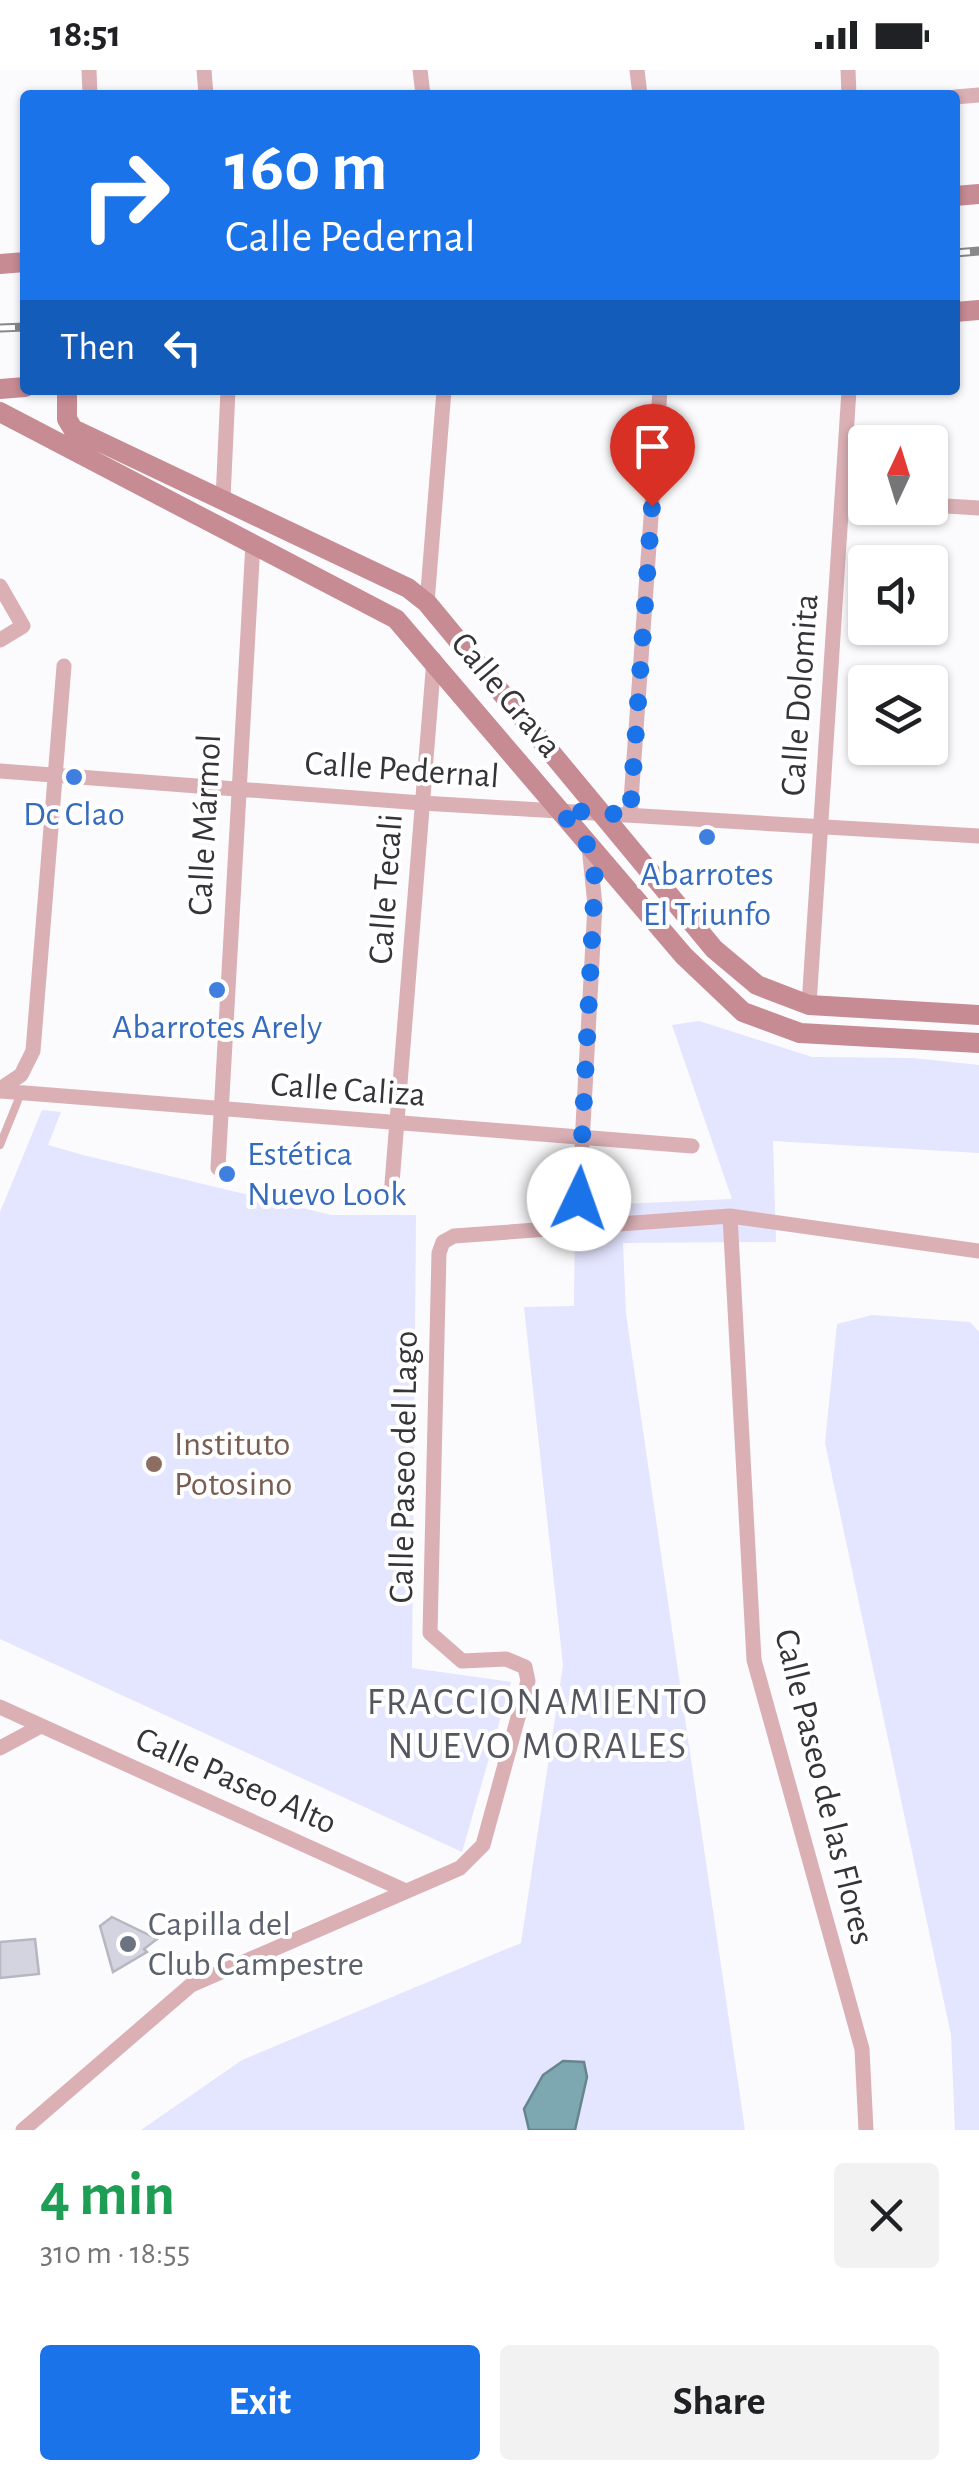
<!DOCTYPE html>
<html lang="en">
<head>
<meta charset="utf-8">
<style>
	:root { --surface:#fff; --page:#f2f2f2; --text:#202124; --muted:#757577; --accent:#1a73e8 }
	body { margin:0; font-family:"Alegreya Sans",sans-serif; background:var(--page); color:var(--text); height:100vh; display:flex; flex-direction:column; font-size:38px; white-space:nowrap }
	* { box-sizing:border-box; margin:0 }
	p { font-size:32px; color:var(--muted) }
	.icon { flex:none; width:55px; height:55px; fill:none; stroke:currentColor; stroke-width:2; stroke-linecap:round; stroke-linejoin:round }
	.map { position:relative; height:2060px; overflow:hidden }
	.side { display:flex; flex-direction:column; background:var(--surface); flex:1 }
	.side>* { flex:none }
	.banner { position:absolute; left:20px; top:20px; width:940px; height:305px; border-radius:10px; box-shadow:0 2px 8px #0004; background:#1a73e8; color:#fff; overflow:hidden }
	.needle { width:65px; rotate:4deg }
	.tools { position:absolute; left:848px; top:355px; display:grid; gap:20px }
	.tools a { display:grid; place-items:center; width:100px; height:100px; border-radius:10px; background:var(--surface); box-shadow:0 2px 8px #0004; font-size:50px }
	.pin { position:absolute; display:grid; place-items:center; width:85px; height:85px; color:#fff; margin:-102px -42px; border-radius:50% 50% 50% 0; rotate:-45deg; box-shadow:0 0 10px #0007 }
	.pin .icon { rotate:45deg }
	.me { position:absolute; width:110px; margin:-55px; rotate:3deg; stroke-linejoin:round; filter:drop-shadow(0 0 8px #0008) }
	.turn { display:flex; align-items:center; gap:35px; height:210px; padding:0 40px; font-size:45px }
	.turn .icon { width:130px; height:130px; stroke-width:2.5 }
	.turn b { display:block; font-size:70px; line-height:85px }
	.then { display:flex; align-items:center; height:95px; padding:0 40px; background:#0003; gap:20px; font-size:38px }
	.round { display:grid; place-items:center; flex:none; width:105px; height:105px; border-radius:10px; background:var(--page) }
	.head { display:flex; align-items:center; justify-content:space-between; height:170px; padding:0 40px }
	h1 { font-size:60px; font-weight:700; line-height:75px; color:#1e9e55 }
	.cta { display:flex; gap:20px; margin-top:auto; padding:20px 40px }
	.cta a { flex:1; height:115px; border-radius:10px; background:var(--accent); color:#fff; font-size:40px; font-weight:700; line-height:115px; text-align:center }
	.cta a+a { background:var(--page); color:var(--text) }
	.status { display:flex; justify-content:space-between; align-items:center; height:70px; padding:0 50px; background:var(--surface); direction:ltr }
	.status svg { height:28px; fill:currentColor }
	.map>svg:first-child { display:block }
</style>
</head>
<body>
<div class="status"><b>18:51</b><svg viewBox="0 0 49 12"><path d="M0 12V9h3v3zM5 12V6h3v6zM10 12V3h3v9zM15 12V0h3v12zM26 1h20v11H26zM47 4h2v5h-2z"/></svg></div>
<div class="map">
<svg width="979" height="2060" viewBox="0 0 979 2060">
	<rect width="100%" height="100%" fill="#fbfbfd"/>
	<!-- green -->
	<path fill="#e4e5fe" d="M699,951L812,987L913,988L979,995V1083L773,1071L776,1172L623,1173L626,1244L745,2060H141L242,1990L521,1873L563,1595L524,1237L574,1236L575,1136L732,1129L672,955Z
		M42,1040L61,1042L48,1075L83,1085L331,1145H416L412,1598L511,1612L462,1782L0,1569V1142Z
		M872,1245L970,1252L979,1262V2060H955L951,1965L825,1373L837,1254Z"/>
	<!-- water -->
	<path fill="#7da7b1" stroke="#67858d" stroke-width="2.5" d="M563,1991L584,1992L587,2007L575,2060H529L524,2039L543,2005Z"/>
	<!-- building -->
	<path fill="#d3d4df" stroke="#b6b7c1" stroke-width="2.5" d="M112,1847L157,1869L144,1879L147,1882L113,1902L100,1856Z
		M35,1869L39,1904L0,1908V1872Z"/>
	<g fill="none" stroke-linecap="round" stroke-linejoin="round">
		<!-- service -->
		<path stroke="#dab0b5" stroke-width="8" d="M0,1075L21,1023"/>
		<!-- minor -->
		<path stroke="#dab0b5" stroke-width="15" d="M89,0L90,25
			M204,0L206,25
			M420,0L423,25
			M637,0L640,25
			M848,0L849,25
			M955,27L979,25
			M223,429L228,320
			M930,435L979,438
			M0,516L23,556L0,570
			M427,533L444,320
			M0,701L422,733L979,766
			M630,745L660,320
			M809,935L849,320
			M0,1019L21,1005L33,981L64,596
			M0,1021L692,1076
			M218,1098L253,473
			M391,1126L434,589
			M579,1129L595,835L589,777
			M730,1146L754,1590L862,1979L866,2060
			M0,1637L406,1821
			M0,1678L41,1656
			M23,2060L191,1915L460,1798L483,1775L528,1611L525,1597L506,1589L462,1591L430,1563L439,1183L443,1172L454,1166L730,1146L979,1181"/>
		<!-- secondary -->
		<path stroke="#c78b94" stroke-width="20" d="M955,126L979,124
			M0,194L25,192
			M955,242L979,240
			M0,319L25,317
			M67,320V349L73,359L408,518L427,533L714,879L757,915L809,935L979,945
			M0,342L396,549L684,886L743,942L800,963L979,973"/>
		<defs>
			<path id="rail" d="M955,183L979,181
				M0,258L25,257"/>
		</defs>
		<!-- rail casing -->
		<use href="#rail" stroke="#88888b" stroke-width="9"/>
		<!-- rail -->
		<use href="#rail" stroke="#fff" stroke-width="5" stroke-dasharray="15" stroke-linecap="butt"/>
	</g>
	<g fill="none" stroke-linecap="round" stroke-linejoin="round">
		<!-- route -->
		<path stroke="#1a73e8" stroke-width="18" stroke-dasharray="0 32.4" d="M579,1129L595,808L589,777L560,740L630,745L652,436"/>
	</g>
	<!-- markers -->
	<g fill="#3f7fe0" stroke="#fff" stroke-width="4">
		<circle cx="74" cy="707" r="10"/>
		<circle cx="707" cy="767" r="10"/>
		<circle cx="217" cy="920" r="10"/>
		<circle cx="227" cy="1104" r="10"/>
	</g>
	<circle fill="#8d6e63" stroke="#fff" stroke-width="4" cx="154" cy="1394" r="10"/>
	<circle fill="#6b7280" stroke="#fff" stroke-width="4" cx="128" cy="1874" r="10"/>
	<g text-anchor="middle" dominant-baseline="central" stroke-width="8" stroke-linejoin="round" paint-order="stroke">
		<!-- street labels -->
		<g font-size="35" fill="#353539" stroke="#fff">
			<text transform="translate(506 625) rotate(50)">Calle Grava</text>
			<text transform="translate(800 625) rotate(-86)">Calle Dolomita</text>
			<text transform="translate(402 700) rotate(4)">Calle Pedernal</text>
			<text transform="translate(205 755) rotate(-87)">Calle Mármol</text>
			<text transform="translate(386 819) rotate(-86)">Calle Tecali</text>
			<text transform="translate(348 1020) rotate(4)">Calle Caliza</text>
			<text transform="translate(404 1397) rotate(-89)">Calle Paseo del Lago</text>
			<text transform="translate(236 1711) rotate(24)">Calle Paseo Alto</text>
			<text transform="translate(824 1717) rotate(76)">Calle Paseo de las Flores</text>
		</g>
		<!-- shop labels -->
		<g font-size="35" fill="#366cbe" stroke="#fff">
			<text x="74" y="744">Dc Clao</text>
			<text x="707" y="804">Abarrotes<tspan x="707" dy="40">El Triunfo</tspan></text>
			<text x="217" y="957">Abarrotes Arely</text>
			<text x="247" y="1084" text-anchor="start">Estética<tspan x="247" dy="40">Nuevo Look</tspan></text>
		</g>
		<!-- education labels -->
		<g font-size="35" fill="#785e54" stroke="#fff" text-anchor="start">
			<text x="174" y="1374">Instituto<tspan x="174" dy="40">Potosino</tspan></text>
		</g>
		<!-- worship labels -->
		<g font-size="35" fill="#5b616d" stroke="#fff" text-anchor="start">
			<text x="148" y="1854">Capilla del<tspan x="148" dy="40">Club Campestre</tspan></text>
		</g>
		<!-- neighbourhood labels -->
		<g font-size="38" letter-spacing="2.5" fill="#55565f" stroke="#fff">
			<text x="538" y="1633">FRACCIONAMIENTO<tspan x="538" dy="44">NUEVO MORALES</tspan></text>
		</g>
	</g>
</svg>
<div class="tools">
<a><svg class="needle" viewBox="-14 -14 28 28"><path d="M0-13l5 13h-10z" fill="#e53935"/><path d="M0 13l5-13h-10z" fill="#757577"/></svg></a>
<a><svg class="icon" aria-label="sound" viewBox="0 0 24 24"><path d="M4 9h4l5-4v14l-5-4H4zM17 9q2 3 0 6"/></svg></a>
<a><svg class="icon" aria-label="layers" viewBox="0 0 24 24"><path d="M12 4l9 5-9 5-9-5zM3 14l9 5 9-5"/></svg></a>
</div>
<div class="pin" style="left:652px;top:436px;background:#d93025"><svg class="icon" aria-label="arrive" viewBox="0 0 24 24"><path d="M6 21V4h12l-3 4 3 4H6"/></svg></div>
<svg class="me" style="left:579px;top:1129px" viewBox="-20 -20 40 40"><circle r="19" fill="#fff"/><path d="M0-13L10 11 0 6-10 11z" fill="#1a73e8"/></svg>
<div class="banner">
<div class="turn"><svg class="icon" aria-label="right" viewBox="0 0 24 24"><path d="M7 20v-9h11M14 6l5 5-5 5"/></svg><div><b>160 m</b>Calle Pedernal</div></div>
<div class="then">Then<svg class="icon" aria-label="left" viewBox="0 0 24 24"><path d="M17 20v-9H6M10 6l-5 5 5 5"/></svg></div>
</div>
</div>
<section class="side">
<div class="head"><div><h1>4 min</h1><p>310 m · 18:55</p></div><a class="round"><svg class="icon" aria-label="close" viewBox="0 0 24 24"><path d="M6 6l12 12M18 6L6 18"/></svg></a></div>
<div class="cta"><a>Exit</a><a>Share</a></div>
</section>
</body>
</html>
